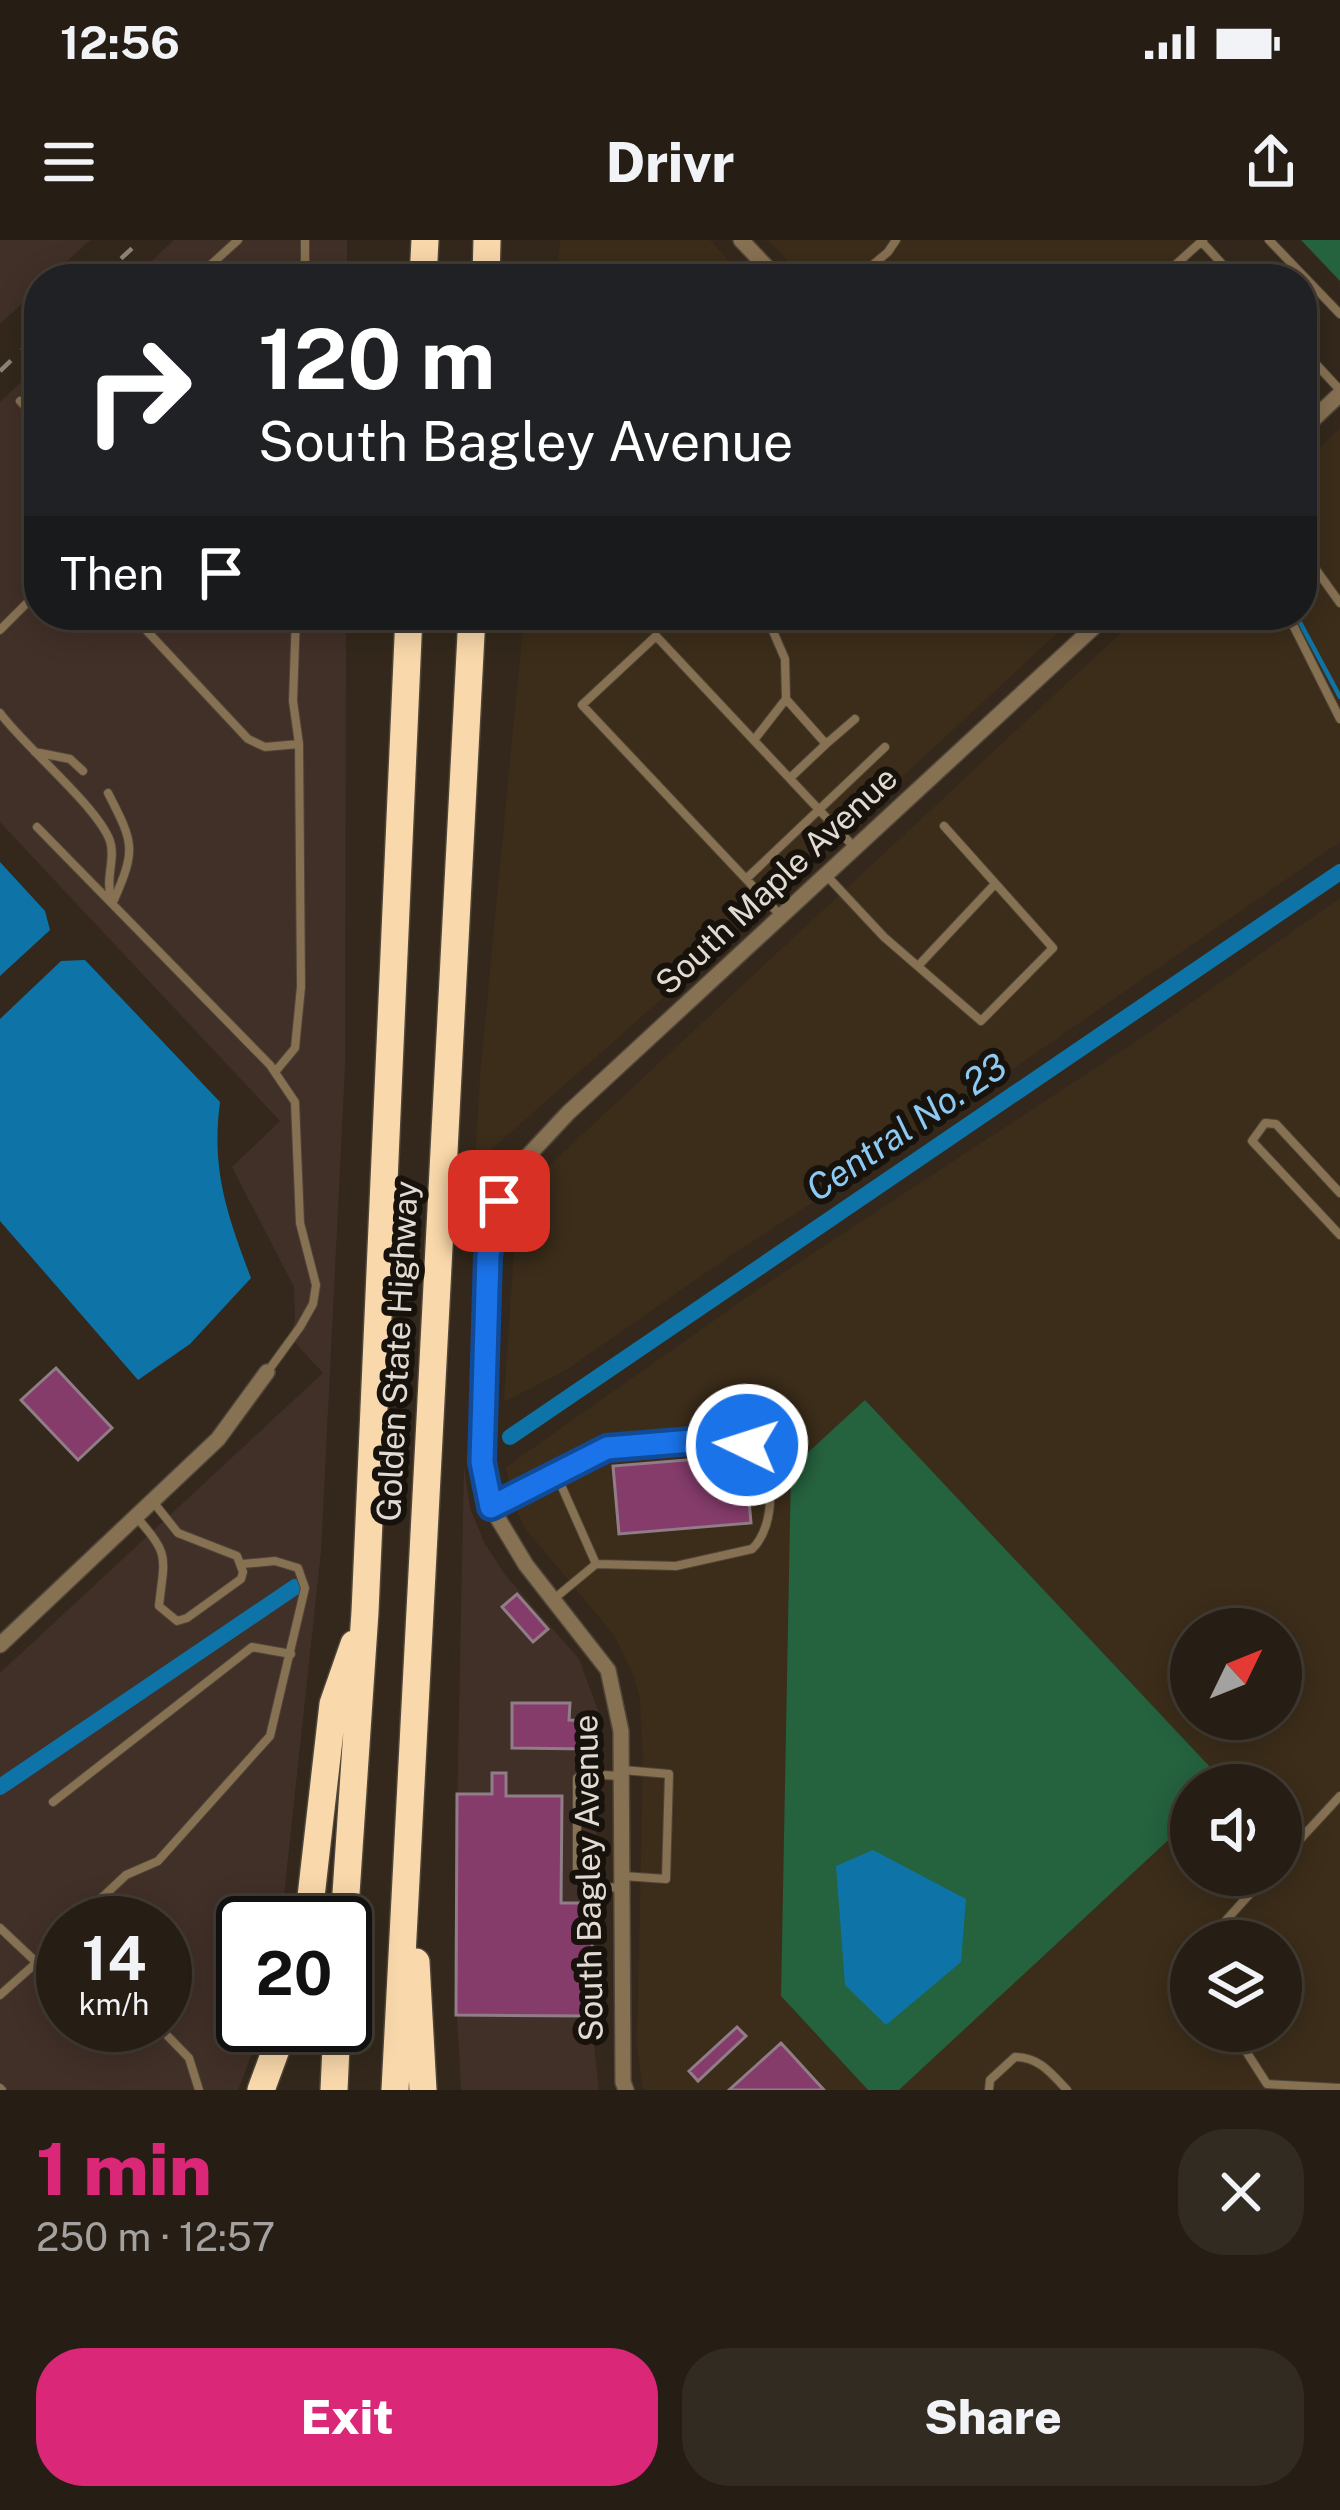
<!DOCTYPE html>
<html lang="en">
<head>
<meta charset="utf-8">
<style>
	:root { --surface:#261e14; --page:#322b22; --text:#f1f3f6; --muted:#a4a2a0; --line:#423c34; --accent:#db2777 }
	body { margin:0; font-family:"Public Sans",sans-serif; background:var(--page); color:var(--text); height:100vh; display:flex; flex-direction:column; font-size:45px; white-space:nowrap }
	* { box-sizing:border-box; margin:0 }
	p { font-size:39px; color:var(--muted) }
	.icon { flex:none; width:66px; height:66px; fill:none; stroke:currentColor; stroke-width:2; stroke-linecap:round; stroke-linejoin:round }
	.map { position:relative; height:1850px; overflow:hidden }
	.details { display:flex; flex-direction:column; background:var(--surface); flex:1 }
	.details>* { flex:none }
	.top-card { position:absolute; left:24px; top:24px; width:1293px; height:366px; border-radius:48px; box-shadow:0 6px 30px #0003,0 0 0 3px var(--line); background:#202124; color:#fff; overflow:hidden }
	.needle { width:78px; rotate:47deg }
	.tools { position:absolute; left:1170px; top:1368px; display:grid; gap:24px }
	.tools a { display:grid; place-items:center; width:132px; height:132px; border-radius:50%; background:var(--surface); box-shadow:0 6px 30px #0003,0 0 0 3px var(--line); font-size:60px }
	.speed { position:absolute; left:36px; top:1656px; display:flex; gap:24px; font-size:60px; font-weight:700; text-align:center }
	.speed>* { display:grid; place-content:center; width:156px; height:156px; border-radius:50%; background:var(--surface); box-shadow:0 6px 30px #0003,0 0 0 3px var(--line); line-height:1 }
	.speed small { font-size:30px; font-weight:400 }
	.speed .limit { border:6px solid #111; border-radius:18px; background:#fff; color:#111 }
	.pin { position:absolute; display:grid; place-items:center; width:102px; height:102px; color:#fff; margin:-51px; border-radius:24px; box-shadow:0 6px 18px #0006 }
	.me { position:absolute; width:132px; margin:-66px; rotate:274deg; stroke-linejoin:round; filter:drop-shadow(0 0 9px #0008) }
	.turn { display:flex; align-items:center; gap:42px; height:252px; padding:0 36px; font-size:54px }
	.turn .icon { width:156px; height:156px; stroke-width:2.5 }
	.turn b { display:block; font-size:84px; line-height:102px }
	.then { display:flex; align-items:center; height:114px; padding:0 36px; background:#0003; gap:24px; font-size:45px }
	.round { display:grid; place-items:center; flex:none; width:126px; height:126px; border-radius:48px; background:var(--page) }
	.headline { display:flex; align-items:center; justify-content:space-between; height:204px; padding:0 36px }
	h1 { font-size:72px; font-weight:800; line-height:90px; color:var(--accent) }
	.action { display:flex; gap:24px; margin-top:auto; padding:24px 36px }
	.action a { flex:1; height:138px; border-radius:48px; background:var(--accent); color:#fff; font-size:48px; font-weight:800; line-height:138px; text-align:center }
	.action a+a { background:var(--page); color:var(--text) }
	.status { display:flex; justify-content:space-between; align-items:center; height:84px; padding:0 60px; background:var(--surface); direction:ltr }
	.status svg { height:33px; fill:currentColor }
	header { display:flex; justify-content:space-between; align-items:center; height:156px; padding:0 36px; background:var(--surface); font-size:54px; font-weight:800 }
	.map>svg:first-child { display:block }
</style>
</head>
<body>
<div class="status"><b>12:56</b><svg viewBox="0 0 49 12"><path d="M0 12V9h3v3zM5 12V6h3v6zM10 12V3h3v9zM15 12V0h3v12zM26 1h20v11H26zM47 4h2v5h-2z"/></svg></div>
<header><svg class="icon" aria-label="menu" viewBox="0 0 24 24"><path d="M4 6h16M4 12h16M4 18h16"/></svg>Drivr<svg class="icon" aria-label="share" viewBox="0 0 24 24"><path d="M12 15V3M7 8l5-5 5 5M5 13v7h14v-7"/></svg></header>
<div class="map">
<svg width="1340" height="1850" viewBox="0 0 1340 1850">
	<rect width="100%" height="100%" fill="#33281b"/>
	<!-- built -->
	<path fill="#3c2d1a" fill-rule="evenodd" d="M560,0H710L746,39H556Z
		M768,0H1198L1156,39H805Z
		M1340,188V602L932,885L730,1016L566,1130L504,1162L515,996L524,965L543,931L1140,375H1302V224Z
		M524,375H1061L1068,383L691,733L475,924L480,835Z
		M1340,658V1850H899L1191,1579V1635H1281V1545H1227L865,1160L781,1756L868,1850H643L637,1806L643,1519L640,1459L633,1434L614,1395L524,1287L515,1266L506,1227L760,1048L1141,798ZM1191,1389H1281V1479H1191ZM1191,1701H1281V1791H1191Z"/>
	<!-- industrial -->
	<path fill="#413028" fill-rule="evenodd" d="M0,0H90L48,39H39V48L0,84Z
		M174,0H347V39H132Z
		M39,125V375H346L345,828L321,1311L281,1683H243V1785H263L238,1850H0V1433L323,1133L290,1097L295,1080L294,1047L232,927L280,881L0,582V162ZM63,1683H165V1785H63Z
		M464,1226L470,1268L485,1304L506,1336L579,1419L598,1470L594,1805L599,1850H461L454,1720Z"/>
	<!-- green -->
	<path fill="#25623e" d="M1301,0H1340V41Z
		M865,1160L1227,1545H1191V1579L899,1850H868L781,1756L791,1228Z"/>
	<!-- water -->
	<path fill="#0e74a7" d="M0,622L45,671L50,690L0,736Z
		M85,720L220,862C211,930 227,974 251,1038L190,1104L138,1140L0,981V779L61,721Z
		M873,1610L966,1659L961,1722L886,1785L845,1745L836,1626Z"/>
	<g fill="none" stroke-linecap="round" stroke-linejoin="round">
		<!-- stream -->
		<path stroke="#0e74a7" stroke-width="4.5" d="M1296,375L1340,457"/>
		<!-- canal -->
		<path stroke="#0e74a7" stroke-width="16" d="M510,1197L1340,632
			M0,1547L295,1347"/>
	</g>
	<!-- building -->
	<path fill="#853c6b" stroke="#907d87" stroke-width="3" d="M56,1128L112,1188L78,1220L21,1160Z
		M745,1215L751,1283L619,1294L613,1226Z
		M517,1354L548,1389L533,1402L502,1367Z
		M512,1463H570L569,1480L589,1481V1509L512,1508Z
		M492,1533H506V1556H562L561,1663H592V1776L456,1775L457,1554H492Z
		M737,1787L746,1796L698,1841L689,1831Z
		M781,1803L824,1850H729L760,1822Z"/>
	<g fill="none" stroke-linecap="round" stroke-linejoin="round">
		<defs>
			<path id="service" d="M1269,0L1340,74
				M1201,1L1236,39
				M195,39L238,0
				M305,39V0
				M856,39L888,12L896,0
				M1167,39L1163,36L1203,0
				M1302,109L1340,150
				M20,161L39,181
				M1302,310L1340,363
				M132,375L248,499L265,507L299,504L293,461L296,375
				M1288,375L1340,479
				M0,390L39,351
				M786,459L826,504L790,538
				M0,473C25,507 98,567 110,601C116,618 105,638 111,657
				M754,500L786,459L785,419L766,375
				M826,504L855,479
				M35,512L70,519L83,531
				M108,553C133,602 137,608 114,660
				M37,587L270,825L295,862L300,983L316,1045L313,1064L300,1087L268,1131
				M827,636L884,697L981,781L1053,708L944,586
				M746,639L582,465L656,396L854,607
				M780,675L746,639L885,507
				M918,726L994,645
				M275,832L295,808L301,747L299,504
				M1340,953L1276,884L1265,883L1252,901L1340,995
				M557,1236L596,1324
				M493,1267L607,1207L728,1198C735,1201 741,1201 747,1205C778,1223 776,1287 752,1309L676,1326L596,1324L555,1358
				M137,1278C171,1315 164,1318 159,1366L177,1381L187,1378L241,1339L243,1332L237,1316L178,1293L154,1263
				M53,1562L252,1407L291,1414
				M1281,1620L1340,1556
				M623,1636L666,1639L669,1534L623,1530
				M619,1648L584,1645L577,1639V1538L585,1534L620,1536
				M75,1683L126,1635L158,1621L270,1496L305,1348L298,1328L275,1321L242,1324
				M0,1688L35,1721
				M1218,1701L1219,1688L1267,1635
				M45,1715L63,1695
				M0,1755L45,1715H63
				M157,1785L189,1818L199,1850
				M1233,1791L1267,1844L1340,1848
				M0,1848L2,1850
				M989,1850L990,1840L1015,1817C1039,1817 1051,1833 1067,1850"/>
			<path id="minor" d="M741,0L778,39
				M1302,190L1340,154
				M0,1405L218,1199L267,1132
				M626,1850L623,1842L621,1491L608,1430L526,1325L491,1267L483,1222L488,1016L499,961L525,919L568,873L1107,375"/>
			<path id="motorway" d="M423,39L425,0
				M486,39L487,0
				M308,1683L333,1464L354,1404
				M344,1683L365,1372L409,375
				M416,1722L423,1850
				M261,1850L285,1785
				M334,1850L337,1785
				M395,1850L472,375"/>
		</defs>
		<!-- service casing -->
		<use href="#service" stroke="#4f4538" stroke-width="10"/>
		<!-- minor casing -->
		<use href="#minor" stroke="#4f4538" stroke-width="18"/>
		<!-- motorway casing -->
		<use href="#motorway" stroke="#4f4538" stroke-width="30"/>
		<!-- service -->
		<use href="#service" stroke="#877153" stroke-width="8"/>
		<!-- minor -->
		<use href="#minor" stroke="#877153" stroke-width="15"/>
		<!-- motorway -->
		<use href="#motorway" stroke="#f9d8ab" stroke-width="27"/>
		<!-- rail -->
		<path stroke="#8d857a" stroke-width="4.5" stroke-dasharray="15 15" stroke-linecap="butt" d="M99,39L141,0
			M0,131L39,94"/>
	</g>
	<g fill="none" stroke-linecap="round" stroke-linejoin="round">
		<defs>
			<path id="route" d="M499,961L488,1016L482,1222L491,1267L607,1208L728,1198L747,1205"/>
		</defs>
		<!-- route casing -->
		<use href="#route" stroke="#114b97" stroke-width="30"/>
		<!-- route -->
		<use href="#route" stroke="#1a73e8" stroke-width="21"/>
	</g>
	<g text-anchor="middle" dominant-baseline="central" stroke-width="12" stroke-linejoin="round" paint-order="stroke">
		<!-- street labels -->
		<g font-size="33" fill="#e2dbd3" stroke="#17120c">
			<text transform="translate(776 640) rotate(-43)">South Maple Avenue</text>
			<text transform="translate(397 1111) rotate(-87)">Golden State Highway</text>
			<text transform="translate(588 1638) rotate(-91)">South Bagley Avenue</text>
		</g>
		<!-- water labels -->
		<g font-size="36" font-style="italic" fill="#8ccaf4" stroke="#17120c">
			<text transform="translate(906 887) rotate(-34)">Central No. 23</text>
		</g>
	</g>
</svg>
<div class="tools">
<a><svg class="needle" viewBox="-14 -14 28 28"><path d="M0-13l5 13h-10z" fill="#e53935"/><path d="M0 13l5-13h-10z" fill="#a4a2a0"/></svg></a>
<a><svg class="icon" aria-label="sound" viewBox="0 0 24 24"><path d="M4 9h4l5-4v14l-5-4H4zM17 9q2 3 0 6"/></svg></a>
<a><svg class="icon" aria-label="layers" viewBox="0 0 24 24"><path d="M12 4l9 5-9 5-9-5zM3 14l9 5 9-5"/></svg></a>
</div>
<div class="speed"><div>14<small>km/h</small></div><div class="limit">20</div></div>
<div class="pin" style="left:499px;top:961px;background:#d93025"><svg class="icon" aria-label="arrive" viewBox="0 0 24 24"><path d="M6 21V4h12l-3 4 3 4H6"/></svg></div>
<svg class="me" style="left:747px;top:1205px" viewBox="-20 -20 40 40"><circle r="17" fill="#1a73e8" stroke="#fff" stroke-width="3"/><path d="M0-11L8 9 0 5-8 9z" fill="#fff"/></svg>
<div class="top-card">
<div class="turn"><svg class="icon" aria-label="right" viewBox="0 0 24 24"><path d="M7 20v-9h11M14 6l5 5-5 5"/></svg><div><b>120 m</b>South Bagley Avenue</div></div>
<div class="then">Then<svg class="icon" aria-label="arrive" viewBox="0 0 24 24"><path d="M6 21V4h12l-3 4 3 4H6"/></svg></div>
</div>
</div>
<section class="details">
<div class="headline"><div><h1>1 min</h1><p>250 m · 12:57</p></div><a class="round"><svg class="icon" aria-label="close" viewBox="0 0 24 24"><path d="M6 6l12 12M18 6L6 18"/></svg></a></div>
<div class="action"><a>Exit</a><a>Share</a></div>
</section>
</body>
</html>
